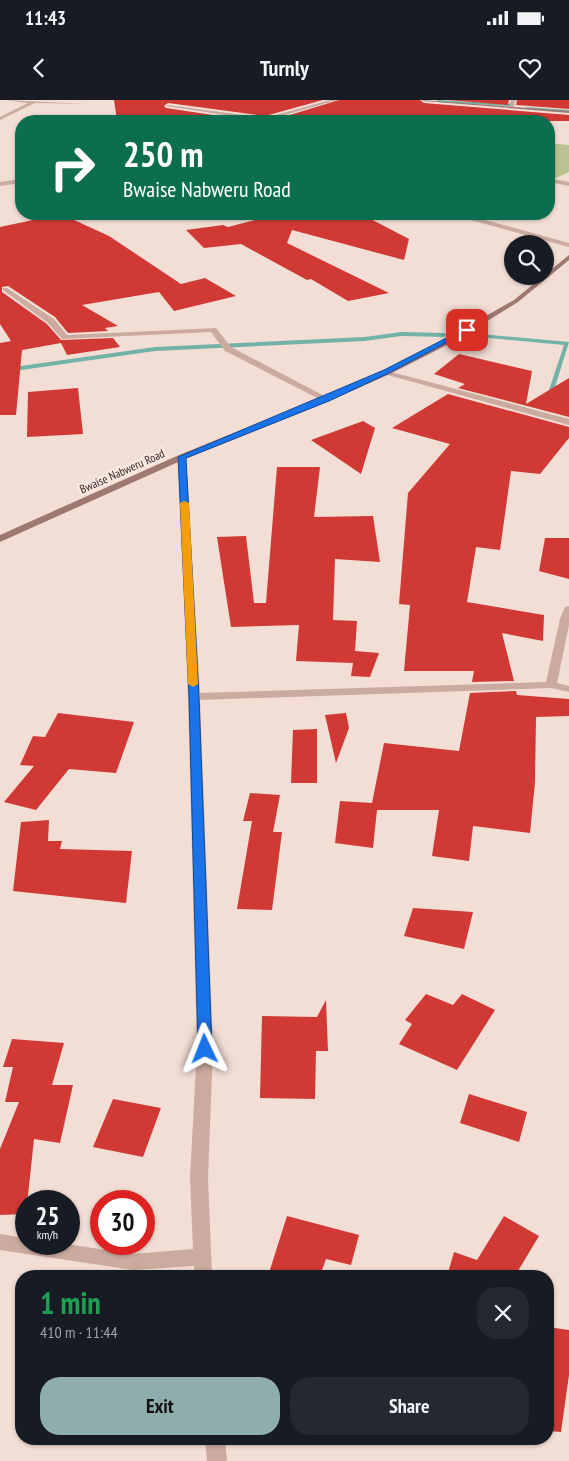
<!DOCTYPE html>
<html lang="en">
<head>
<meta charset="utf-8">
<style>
	:root { --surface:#171b24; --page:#242831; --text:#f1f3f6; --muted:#9ea1a6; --accent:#8faeab }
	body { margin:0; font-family:"PT Sans Narrow",sans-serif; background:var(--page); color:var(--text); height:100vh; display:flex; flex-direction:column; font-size:19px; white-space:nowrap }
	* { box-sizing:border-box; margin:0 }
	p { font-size:16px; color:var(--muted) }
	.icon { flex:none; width:28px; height:28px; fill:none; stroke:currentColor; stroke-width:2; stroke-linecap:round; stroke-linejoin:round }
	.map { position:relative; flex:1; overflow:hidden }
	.sheet { position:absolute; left:15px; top:1170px; width:539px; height:175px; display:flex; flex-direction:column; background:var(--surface); border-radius:20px; box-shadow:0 1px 4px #0004 }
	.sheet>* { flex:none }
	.top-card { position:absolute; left:15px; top:15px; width:540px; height:105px; border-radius:20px; box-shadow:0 1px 4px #0004; background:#0b6e4f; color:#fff; overflow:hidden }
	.buttons { position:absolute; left:504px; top:135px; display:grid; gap:10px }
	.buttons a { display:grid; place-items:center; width:50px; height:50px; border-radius:50%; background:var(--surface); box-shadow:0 1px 4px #0004; font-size:25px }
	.speed { position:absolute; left:15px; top:1090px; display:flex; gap:10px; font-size:25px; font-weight:700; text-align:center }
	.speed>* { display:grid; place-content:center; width:65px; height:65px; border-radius:50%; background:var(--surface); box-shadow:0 1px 4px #0004; line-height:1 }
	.speed small { font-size:12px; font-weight:400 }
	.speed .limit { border:8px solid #d22; background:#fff; color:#111 }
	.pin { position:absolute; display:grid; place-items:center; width:42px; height:42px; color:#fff; margin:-21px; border-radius:10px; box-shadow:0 2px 8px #0006 }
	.me { position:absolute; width:55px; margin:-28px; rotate:358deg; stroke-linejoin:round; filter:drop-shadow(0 0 4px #0008) }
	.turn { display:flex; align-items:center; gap:18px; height:105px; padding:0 25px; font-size:22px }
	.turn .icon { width:65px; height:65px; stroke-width:2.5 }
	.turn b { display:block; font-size:35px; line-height:42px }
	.round { display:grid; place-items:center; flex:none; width:52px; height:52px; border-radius:20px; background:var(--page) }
	.head { display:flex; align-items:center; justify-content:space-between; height:85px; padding:0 25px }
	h1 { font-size:30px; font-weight:700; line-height:38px; color:#1e9e55 }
	.primary-button { display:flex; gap:10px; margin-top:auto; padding:10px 25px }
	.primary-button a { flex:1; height:58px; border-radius:20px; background:var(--accent); color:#111; font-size:20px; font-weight:700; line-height:58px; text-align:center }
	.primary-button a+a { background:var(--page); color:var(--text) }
	.status { display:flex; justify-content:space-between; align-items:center; height:35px; padding:0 25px; background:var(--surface); direction:ltr }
	.status svg { height:14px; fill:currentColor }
	header { display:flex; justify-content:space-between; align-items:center; height:65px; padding:0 25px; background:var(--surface); font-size:22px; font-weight:700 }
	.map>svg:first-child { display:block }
</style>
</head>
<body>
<div class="status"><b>11:43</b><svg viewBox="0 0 49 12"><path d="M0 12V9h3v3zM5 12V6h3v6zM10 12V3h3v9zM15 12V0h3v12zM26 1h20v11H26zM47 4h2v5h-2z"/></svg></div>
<header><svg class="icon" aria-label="back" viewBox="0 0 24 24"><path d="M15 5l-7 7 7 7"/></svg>Turnly<svg class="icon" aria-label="heart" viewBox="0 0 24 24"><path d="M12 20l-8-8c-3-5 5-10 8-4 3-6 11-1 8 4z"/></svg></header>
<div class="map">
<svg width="569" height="1361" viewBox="0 0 569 1361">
	<rect width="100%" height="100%" fill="#f3ded5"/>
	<!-- green -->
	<path fill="#bdc294" d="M549,43L569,45V72L556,78L549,77Z"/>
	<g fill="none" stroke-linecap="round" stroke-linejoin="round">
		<!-- stream -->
		<path fill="#72b2a7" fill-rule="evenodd" d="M437,0L509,4L512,0H516L510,6L438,2Z
			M526,7L569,10V12L527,9Z
			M401,232L444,233L447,235L444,237L401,236L365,241L155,251L0,273V269L155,247L365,237Z
			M469,233L569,242L551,300L546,299L564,245L467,236V234Z"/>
	</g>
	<!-- building -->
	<path fill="#d13935" d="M114,0H323L265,16L168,3L164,6L166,8L253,21H117Z
		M339,0H420L424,3L569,15V21H270Z
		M447,0H509L508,5Z
		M517,0H569V9L516,5Z
		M61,114L109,136L181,184L205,178L236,196L174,211L159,192L82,205L118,226L105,228L108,231L68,233L55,217L8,186L2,187V192L47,224L61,240L113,238L120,247L67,255L61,243L22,250L16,315H0V243L11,241L0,224V127Z
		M260,114H361L409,139L404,160L292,130L287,143L389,193L348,201L311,179L307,180L241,144L204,148L186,130L223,125L228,127L259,119Z
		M459,254L532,271L526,304L569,278V317L458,288L465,284L434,274Z
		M78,288L83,334L27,337L28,292Z
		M448,294L569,327V338L540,374L511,371L500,450L476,447L467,502L544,515L543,541L502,533L514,581L472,582L474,571H404L410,505L399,504L408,393L450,344L392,328Z
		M363,321L375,328L361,374L311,340Z
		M277,367H320L314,417L373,416L380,462L335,459L333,520L357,521L355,551L379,553L370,577L351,576L353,563L296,561L299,525L231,527L217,437L246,436L254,503H266Z
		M545,438H569V479L539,471Z
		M516,591L517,595L569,599V616L536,617L535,682L530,733L473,726L469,761L432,756L439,710H377L373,748L335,743L340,701L372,703L384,643L459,651L470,593Z
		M58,613L134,622L116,673L69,669L36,710L4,702L34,666L20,665L33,636L45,637Z
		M346,613L349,628L336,663L325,615Z
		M317,629V683H291L293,630Z
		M250,693L280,695L273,732H282L272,810L237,809L252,721H243Z
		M49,720L48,741H62L60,749L132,751L126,803L13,791L21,722Z
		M413,808L473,812L464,849L404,836Z
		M426,894L453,905L462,894L495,910L457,970L399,944L412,924L405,920Z
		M326,900L328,951H316L315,999L260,998L262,916L317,917Z
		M12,939L64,943L52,985H73L60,1043L34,1039L26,1114L0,1115V1049L19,1002H5L13,967H3Z
		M469,994L527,1012L519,1042L460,1023Z
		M113,999L161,1008L143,1057L93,1047Z
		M287,1116L359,1135L351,1165L326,1159L320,1176H268Z
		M504,1116L539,1136L515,1176H447L454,1152L477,1160Z
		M548,1227L569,1230V1275L561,1332L548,1331Z"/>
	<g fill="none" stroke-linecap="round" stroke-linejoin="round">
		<!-- street -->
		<path fill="#cbaba0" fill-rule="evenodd" d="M3,0L89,4L35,3L0,20V17L28,3Z
			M330,0H337L264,21L166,6L168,5L265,18Z
			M511,0H515L514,8L510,7Z
			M549,78L569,82V86L549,82Z
			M21,79V83L0,86V82Z
			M449,114L467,115L569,143V147Z
			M3,188H7L54,219L67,235L216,228L231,247L330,299L323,301L225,251L211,232L62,239L48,223L3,190Z
			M384,270L569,319V325L384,274Z
			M182,354L186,357L200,593L546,582L560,519L565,507L569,506V525L557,583L569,586V592L551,588L200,600L213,949L208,1077L212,1176H194V1166L133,1170L0,1150V1134L26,1138V1144H66L133,1154L193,1149L190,1077L197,949L188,597L178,357Z
			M205,1339H225L227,1361H207Z"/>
		<!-- secondary -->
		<path fill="#9f7872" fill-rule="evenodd" d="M422,0L569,11V13L424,1Z
			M569,155V160L518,202L453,242L390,274L329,301L185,359L0,442V435L179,355L323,297L384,270L447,238L514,200Z"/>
	</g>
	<!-- route -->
	<path fill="#1a73e8" stroke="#114b97" d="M464,229L470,230L389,273L329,301L186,358L199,597L212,949L210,953H200L198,949L189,597L178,357L384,270Z"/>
	<!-- slow -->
	<path fill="#f59e0b" d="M184,401L189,403L198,584L193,587L188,584L180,403Z"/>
	<g text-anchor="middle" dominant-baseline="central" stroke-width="5" stroke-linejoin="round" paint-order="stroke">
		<!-- far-street labels -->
		<g font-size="12" fill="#352624" stroke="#fae9e1">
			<text transform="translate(122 371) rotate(-24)">Bwaise Nabweru Road</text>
		</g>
	</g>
</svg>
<div class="buttons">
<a><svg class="icon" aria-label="search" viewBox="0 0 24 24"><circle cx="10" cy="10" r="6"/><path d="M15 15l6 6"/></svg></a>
</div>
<div class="speed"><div>25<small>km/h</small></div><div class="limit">30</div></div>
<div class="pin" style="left:467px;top:230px;background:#d93025"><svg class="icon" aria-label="arrive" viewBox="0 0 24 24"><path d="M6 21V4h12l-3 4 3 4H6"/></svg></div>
<svg class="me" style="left:205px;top:949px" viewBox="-20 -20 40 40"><path d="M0-17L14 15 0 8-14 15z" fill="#1a73e8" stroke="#fff" stroke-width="4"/></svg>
<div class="top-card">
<div class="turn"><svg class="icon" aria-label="right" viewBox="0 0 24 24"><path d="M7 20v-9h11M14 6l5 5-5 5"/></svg><div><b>250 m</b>Bwaise Nabweru Road</div></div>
</div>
<section class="sheet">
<div class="head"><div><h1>1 min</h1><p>410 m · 11:44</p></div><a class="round"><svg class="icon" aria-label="close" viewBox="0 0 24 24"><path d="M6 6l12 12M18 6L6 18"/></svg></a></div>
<div class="primary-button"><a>Exit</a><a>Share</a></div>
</section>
</div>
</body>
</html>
